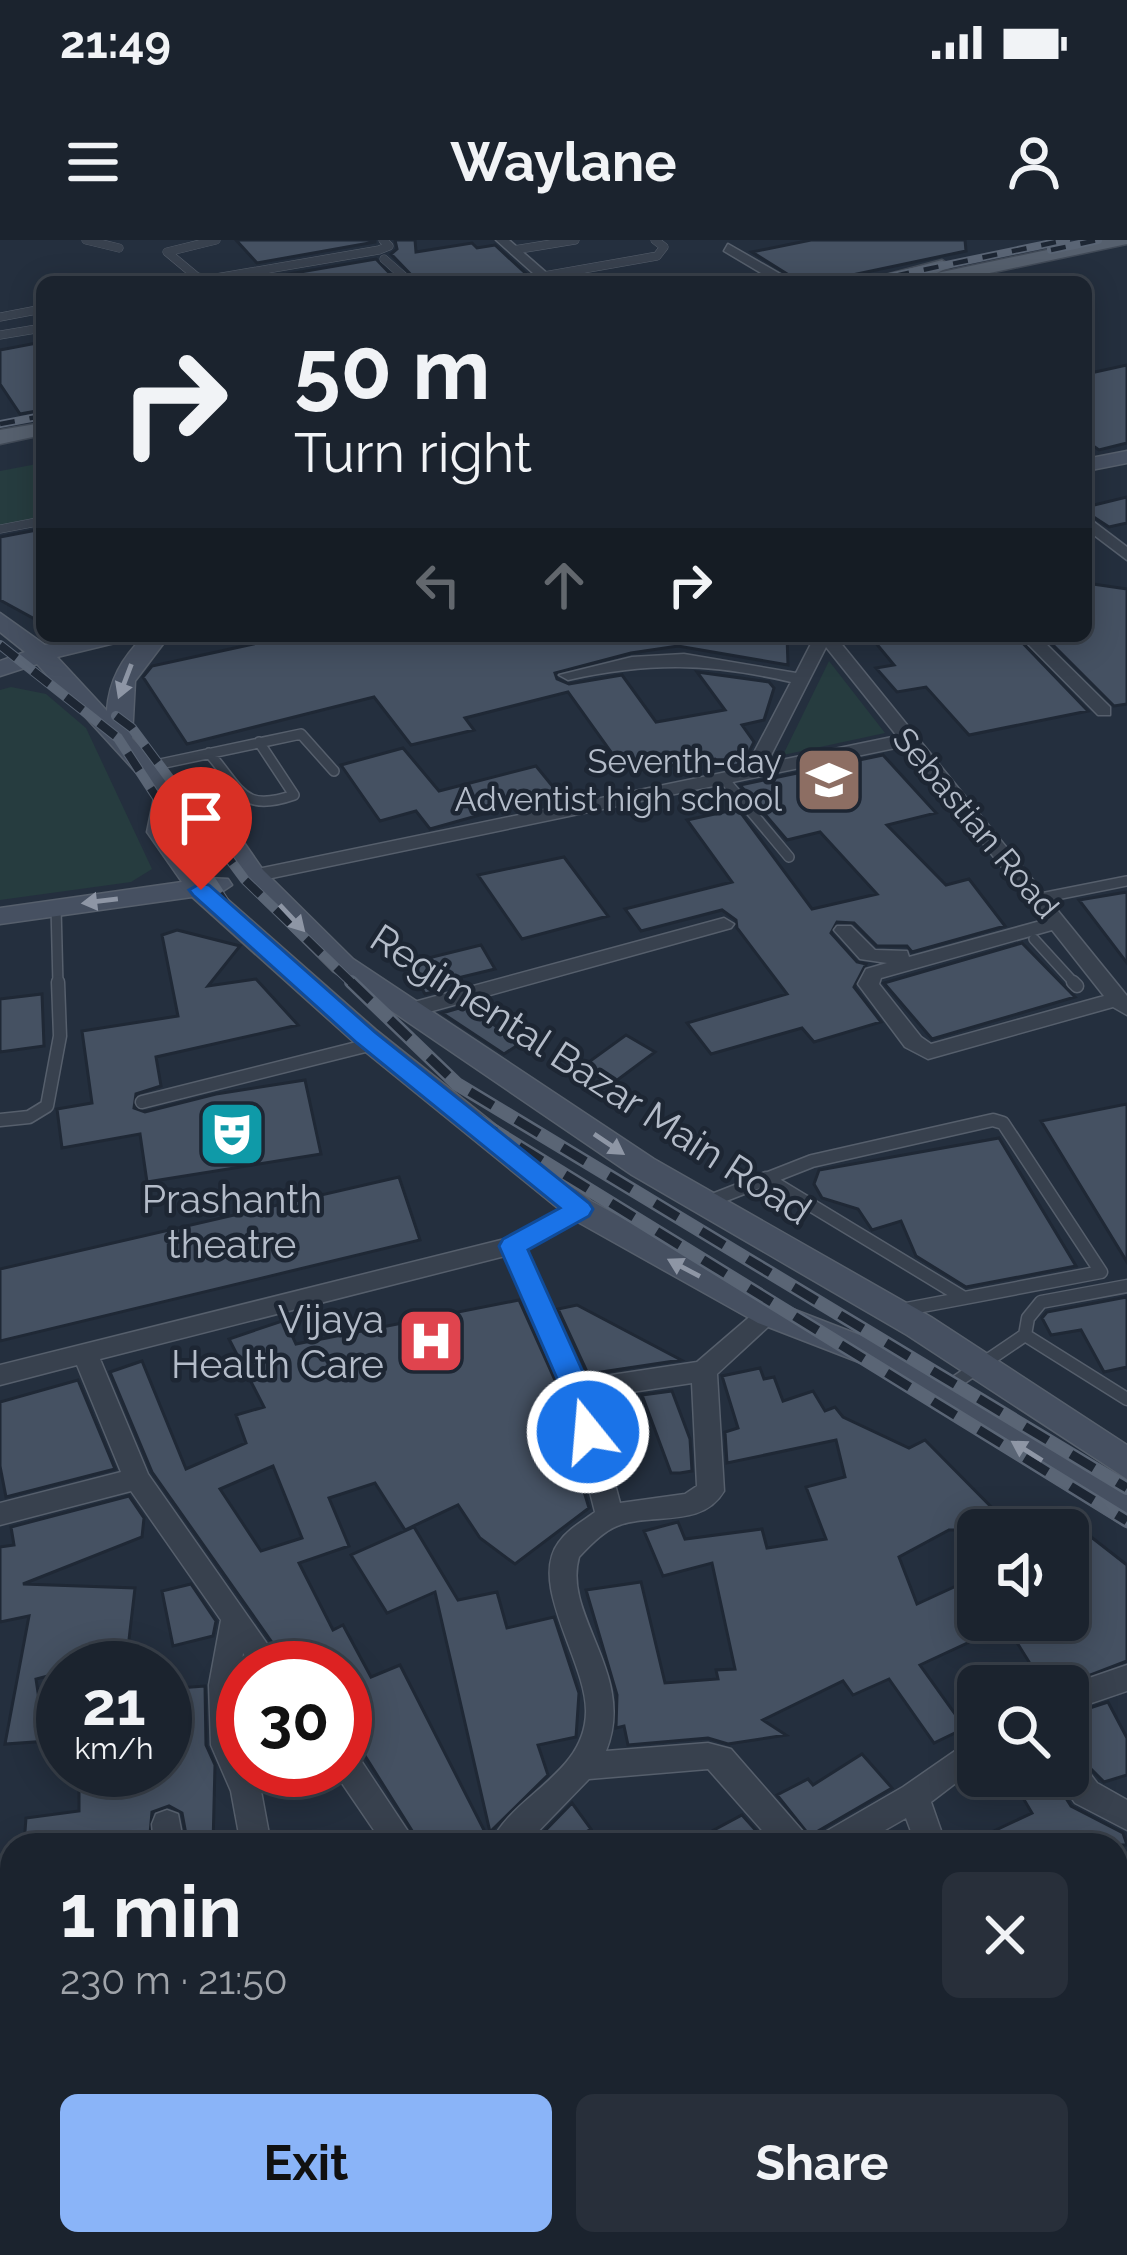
<!DOCTYPE html>
<html lang="en">
<head>
<meta charset="utf-8">
<style>
	:root { --surface:#1b232e; --page:#282f3a; --text:#f1f3f6; --muted:#a0a4aa; --line:#39404a; --accent:#8ab4f8 }
	body { margin:0; font-family:Raleway,sans-serif; background:var(--page); color:var(--text); height:100vh; display:flex; flex-direction:column; font-size:45px; white-space:nowrap }
	* { box-sizing:border-box; margin:0 }
	p { font-size:39px; color:var(--muted) }
	.icon { flex:none; width:66px; height:66px; fill:none; stroke:currentColor; stroke-width:2; stroke-linecap:round; stroke-linejoin:round }
	.map { position:relative; flex:1; overflow:hidden }
	.panel { position:absolute; left:0px; top:1593px; width:1128px; height:423px; display:flex; flex-direction:column; background:var(--surface); border-radius:36px 36px 0 0; box-shadow:0 6px 30px #0003,0 0 0 3px var(--line) }
	.panel>* { flex:none }
	.banner { position:absolute; left:36px; top:36px; width:1056px; height:366px; border-radius:18px; box-shadow:0 6px 30px #0003,0 0 0 3px var(--line); background:#1b232e; color:var(--text); overflow:hidden }
	.tools { position:absolute; left:957px; top:1269px; display:grid; gap:24px }
	.tools a { display:grid; place-items:center; width:132px; height:132px; border-radius:18px; background:var(--surface); box-shadow:0 6px 30px #0003,0 0 0 3px var(--line); font-size:60px }
	.speed { position:absolute; left:36px; top:1401px; display:flex; gap:24px; font-size:60px; font-weight:700; text-align:center }
	.speed>* { display:grid; place-content:center; width:156px; height:156px; border-radius:50%; background:var(--surface); box-shadow:0 6px 30px #0003,0 0 0 3px var(--line); line-height:1 }
	.speed small { font-size:30px; font-weight:400 }
	.speed .limit { border:18px solid #d22; background:#fff; color:#111 }
	.pin { position:absolute; display:grid; place-items:center; width:102px; height:102px; color:#fff; margin:-123px -51px; border-radius:50% 50% 50% 0; rotate:-45deg; box-shadow:0 0 12px #0007 }
	.pin .icon { rotate:45deg }
	.me { position:absolute; width:132px; margin:-66px; rotate:343deg; stroke-linejoin:round; filter:drop-shadow(0 0 9px #0008) }
	.turn { display:flex; align-items:center; gap:42px; height:252px; padding:0 60px; font-size:54px }
	.turn .icon { width:156px; height:156px; stroke-width:2.5 }
	.turn b { display:block; font-size:84px; line-height:102px }
	.lanes { display:flex; align-items:center; height:114px; padding:0 60px; background:#0003; justify-content:center; gap:60px; direction:ltr }
	.lanes .off { opacity:.35 }
	.round { display:grid; place-items:center; flex:none; width:126px; height:126px; border-radius:18px; background:var(--page) }
	.overview { display:flex; align-items:center; justify-content:space-between; height:204px; padding:0 60px }
	h1 { font-size:72px; font-weight:700; line-height:90px }
	.button { display:flex; gap:24px; margin-top:auto; padding:24px 60px }
	.button a { flex:1; height:138px; border-radius:18px; background:var(--accent); color:#111; font-size:48px; font-weight:700; line-height:138px; text-align:center }
	.button a+a { background:var(--page); color:var(--text) }
	.status { display:flex; justify-content:space-between; align-items:center; height:84px; padding:0 60px; background:var(--surface); direction:ltr }
	.status svg { height:33px; fill:currentColor }
	header { display:flex; justify-content:space-between; align-items:center; height:156px; padding:0 60px; background:var(--surface); font-size:54px; font-weight:700 }
	.map>svg:first-child { display:block }
</style>
</head>
<body>
<div class="status"><b>21:49</b><svg viewBox="0 0 49 12"><path d="M0 12V9h3v3zM5 12V6h3v6zM10 12V3h3v9zM15 12V0h3v12zM26 1h20v11H26zM47 4h2v5h-2z"/></svg></div>
<header><svg class="icon" aria-label="menu" viewBox="0 0 24 24"><path d="M4 6h16M4 12h16M4 18h16"/></svg>Waylane<svg class="icon" aria-label="person" viewBox="0 0 24 24"><circle cx="12" cy="8" r="4"/><path d="M4 21q1-7 8-7t8 7"/></svg></header>
<div class="map">
<svg width="1127" height="2015" viewBox="0 0 1127 2015">
	<rect width="100%" height="100%" fill="#242f3e"/>
	<!-- green -->
	<path fill="#263c3f" d="M42,223V278L0,287V231Z
		M829,421L885,493L783,515Z
		M11,447L46,454L86,488L152,629L131,642L0,660V450Z"/>
	<!-- building -->
	<path fill="#455162" stroke="#1f2835" stroke-width="3" fill-rule="evenodd" d="M236,0H375V2L257,23Z
		M395,0H415L416,12L472,3L477,8L495,5L535,42H418L391,14L397,9Z
		M811,0H965L966,11L819,42H800L752,12Z
		M376,19L398,42H275L271,37Z
		M42,102V170L20,174L0,144V110Z
		M1127,125V203L1099,210L1086,201V134Z
		M1127,257V283L1109,287L1086,272V267Z
		M42,289V383L0,360V297Z
		M1086,343L1127,349V464L1114,466L1044,396H1086Z
		M290,396H787L788,425L678,406L631,413L555,433L557,439L569,444L622,435L656,482L725,470L697,432L769,442L774,448L764,480L742,485L754,502L743,524L723,528L715,519L638,530L634,523L621,526L568,452L465,478L474,490L411,505L374,457L187,504L143,437L152,426Z
		M870,396H1016L1088,471L969,495L926,447L897,452L876,428L894,425Z
		M403,508L439,551L536,526L558,553L430,589L416,571L380,581L341,525Z
		M883,515L936,573L887,585L946,645L969,639L1005,686L912,712L907,706H877L854,683L837,682L831,693L857,722L866,724L854,747L881,782L814,802L802,788L711,814L687,783L787,754L737,688L736,680L722,670L641,691L625,669L732,642L687,580L738,569L812,669L877,654L820,592L787,600L740,545Z
		M564,617L608,676L522,699L478,635Z
		M1127,652V723L1079,660Z
		M177,690L240,706L208,746L256,739L298,785L156,817L161,846L136,854L134,868L145,872L216,854L305,840L321,914L147,942L140,894L62,908L57,869L92,863L82,791L178,776L162,695Z
		M1022,703L1075,757L932,799L884,743Z
		M481,705L495,729L433,744L441,750L425,754L408,723Z
		M42,754L44,806L0,812V759Z
		M466,766L521,803L504,814L442,773Z
		M626,795L655,812L616,841L586,824Z
		M1127,864V1022L1041,881Z
		M999,898L1076,1026L966,1047L916,1016L901,981L872,990L858,969L822,958L814,944L819,930Z
		M399,937L420,1000L0,1101V1029Z
		M1127,1057V1127L1104,1132L1081,1090L1051,1095L1042,1078L1047,1072Z
		M519,1060L558,1147L568,1184L564,1185L589,1268L515,1324L480,1298L458,1265L405,1290L375,1243L329,1258L349,1306L299,1323L333,1390L343,1385L371,1437L400,1425L486,1594L460,1605H421L345,1484V1428H290L152,1232L110,1132L142,1121L186,1229L246,1203L236,1175L264,1167L229,1099L285,1080L296,1104ZM273,1226L302,1298L261,1311L220,1249Z
		M577,1065L681,1120L588,1134L558,1069Z
		M760,1128L764,1139L774,1137L783,1161L813,1151L825,1171L835,1167L843,1177L909,1208L925,1200L1014,1290H949L899,1317L917,1364L978,1336V1398L920,1425L965,1488L934,1503L889,1439L853,1455L843,1441L763,1480L786,1495L728,1504L708,1498L628,1505L624,1486L616,1488L617,1455L586,1350L641,1342L665,1443L718,1439L716,1430L735,1429L712,1323L663,1336L644,1291L678,1282L685,1299L762,1289L767,1308L826,1299L806,1247L845,1237L836,1200L727,1223L725,1192L738,1188L722,1136Z
		M78,1140L115,1229L6,1257L0,1226V1162Z
		M672,1151L690,1199L692,1231L680,1233H671L642,1155Z
		M129,1256L144,1278L142,1297L23,1344L135,1348L127,1417L63,1428V1432L36,1439L39,1459L63,1457V1500L5,1504L29,1376L0,1382V1307L14,1305L11,1287Z
		M1068,1279L1127,1325V1421L1062,1446H1044L1011,1393L1050,1380H1068Z
		M414,1287L458,1360L497,1352L507,1388L554,1377L579,1453L576,1497L538,1505L548,1535L490,1592L435,1352L387,1373L351,1315Z
		M191,1344L216,1381L213,1396L173,1406L162,1351Z
		M205,1446L206,1505L215,1525L213,1605H188L182,1573L169,1566L152,1572L149,1605H24L26,1578L79,1571V1537L165,1530V1449Z
		M1108,1462L1127,1498V1535L1104,1542L1075,1513L1068,1499V1475Z
		M862,1514L892,1548L818,1591L813,1600L777,1555L808,1539L813,1545Z
		M1010,1536H1052L1071,1566L1123,1593L1127,1605H964L1032,1573Z
		M572,1563L591,1589L565,1605H539L536,1600Z
		M742,1575L769,1605H686Z"/>
	<g fill="none" stroke-linecap="round" stroke-linejoin="round">
		<defs>
			<path id="service-far2" d="M86,0L119,8
				M216,0L167,12L197,37L210,39L379,10L389,6L383,0
				M514,10L575,0
				M384,19L410,42
				M544,36L657,16L664,7L655,0
				M0,77L42,69
				M0,95L42,88
				M0,289L42,281"/>
			<path id="service-far1" d="M209,513C242,551 242,573 294,555L259,502
				M146,527L301,494L334,531
				M723,538L789,617
				M1041,658L1127,641
				M56,667L58,745
				M1034,699L1076,745"/>
			<path id="service" d="M1073,742L1077,746
				M142,862L373,804
				M0,880L29,877L47,866L60,796L58,742
				M766,938L964,1058
				M710,961L812,921L993,880L1003,883L1101,1032L901,1070
				M1025,1095L1127,1159
				M941,1152L1025,1095L1028,1078L1041,1062L1127,1046"/>
			<path id="minor" d="M496,0H509L557,42H543Z
				M728,4L789,39L791,42H776L724,11Z
				M1086,276L1127,307V320L1086,289Z
				M815,396H835L1127,756V775L1113,767L928,819L905,807L858,744L866,729L887,723L860,719L834,690L837,686H851L875,710L907,711L909,717L1044,680L905,506L253,642L243,636L253,630L746,528L791,442C709,423 650,422 568,440L559,435L632,417L684,414L796,433ZM826,407L897,496L767,523ZM1052,690L1104,756L931,804L921,797L879,744L881,738Z
				M1020,396H1038L1110,467V475H1098Z
				M724,678L734,684L731,688L411,777L400,770L403,765Z
				M580,961L592,969L588,975L526,1009L585,1139L697,1122L761,1067H779L782,1074L717,1134L724,1251C702,1289 652,1272 617,1286C604,1291 589,1306 579,1317C562,1376 637,1434 606,1511L708,1503L731,1509L806,1595L810,1605H775L708,1529L589,1539L525,1605H490C512,1554 585,1535 586,1472C587,1422 527,1344 559,1302C568,1289 583,1281 595,1272L564,1150L505,1016L100,1119L148,1234L284,1428H254L243,1413L239,1445L243,1530H252L261,1551L271,1605H241L231,1551L211,1505L209,1445L221,1380L131,1251L0,1285V1263L121,1232L77,1125L0,1145V1125L505,999ZM692,1143L697,1246L685,1254L620,1263L592,1158Z
				M1127,1425V1451L1068,1471L1066,1446Z
				M978,1495V1526L931,1562L946,1605H916L906,1578L859,1605H816L820,1595L903,1547Z
				M345,1509L356,1513L417,1605H384L333,1530H345Z
				M1068,1515L1079,1519L1097,1543L1127,1560V1590L1075,1563L1056,1536H1068Z
				M167,1570L178,1574L184,1605H154L152,1584L156,1574Z
				M1127,1802V1837L1116,1842V1807Z
				M151,2004H208L203,2015H146Z
				M754,2004H804L799,2015H749Z
				M1053,2004H1090L1095,2015H1058Z"/>
			<path id="secondary" d="M1127,211V223L1086,231V219Z
				M0,373L45,405L77,396H127L123,401L57,417L107,471C109,440 122,418 144,396H169L135,441L132,498L177,547L220,568L263,630L353,719L654,919L931,1077L1127,1205V1239L907,1095L632,935L333,731L243,642L202,579L178,567L173,592L207,638L228,639L232,645L220,653L376,790L591,961L782,1065L888,1106L1127,1253V1287L864,1124L758,1083L569,977L356,804L192,657L0,684V668L182,642L147,592L155,553L37,424L0,436V421L25,412L0,392Z"/>
			<path id="primary" d="M1095,0H1127V4L947,42H910L913,38L859,42L942,20L951,26L937,33Z
				M42,183V195L0,204V190Z"/>
		</defs>
		<!-- service-far2 casing -->
		<use href="#service-far2" stroke="#565f6c" stroke-width="9"/>
		<!-- service-far1 casing -->
		<use href="#service-far1" stroke="#565f6c" stroke-width="12"/>
		<!-- service casing -->
		<use href="#service" stroke="#565f6c" stroke-width="15"/>
		<!-- minor casing -->
		<use href="#minor" stroke="#565f6c" stroke-width="3"/>
		<!-- secondary casing -->
		<use href="#secondary" stroke="#565f6c" stroke-width="3"/>
		<!-- primary casing -->
		<use href="#primary" stroke="#414a57" stroke-width="3"/>
		<!-- service-far2 -->
		<use href="#service-far2" stroke="#38414e" stroke-width="8"/>
		<!-- service-far1 -->
		<use href="#service-far1" stroke="#38414e" stroke-width="9"/>
		<!-- service -->
		<use href="#service" stroke="#38414e" stroke-width="12"/>
		<!-- minor -->
		<use href="#minor" fill="#38414e" fill-rule="evenodd"/>
		<!-- secondary -->
		<use href="#secondary" fill="#465061" fill-rule="evenodd"/>
		<!-- primary -->
		<use href="#primary" fill="#56606e" fill-rule="evenodd"/>
		<defs>
			<path id="rail-far2" d="M1051,10L1098,0
				M865,42L1066,0
				M0,184L42,176"/>
			<path id="rail-far1" d="M0,405L118,498L234,676L310,745
				M116,476L132,488L245,640L354,745"/>
			<path id="rail" d="M306,742L421,846L1127,1281
				M351,742L457,844L1127,1248"/>
		</defs>
		<!-- rail-far2 casing -->
		<use href="#rail-far2" stroke="#5a6575" stroke-width="8"/>
		<!-- rail-far1 casing -->
		<use href="#rail-far1" stroke="#5a6575" stroke-width="10"/>
		<!-- rail casing -->
		<use href="#rail" stroke="#5a6575" stroke-width="14"/>
		<!-- rail-far2 -->
		<use href="#rail-far2" stroke="#1d2633" stroke-width="4.5" stroke-dasharray="15" stroke-linecap="butt"/>
		<!-- rail-far1 -->
		<use href="#rail-far1" stroke="#1d2633" stroke-width="8" stroke-dasharray="21" stroke-linecap="butt"/>
		<!-- rail -->
		<use href="#rail" stroke="#1d2633" stroke-width="9" stroke-dasharray="27" stroke-linecap="butt"/>
	</g>
	<!-- one-way arrows -->
	<defs><path id="oneway-solid" d="M-6-.8H1V-3.2L6.5 0L1 3.2V.8H-6Z" transform="scale(3)"/></defs>
	<g fill="#8e96a5">
		<use href="#oneway-solid" transform="translate(125 441) rotate(111)"/>
		<use href="#oneway-solid" transform="translate(100 661) rotate(173)"/>
		<use href="#oneway-solid" transform="translate(292 678) rotate(47)"/>
		<use href="#oneway-solid" transform="translate(609 904) rotate(34)"/>
		<use href="#oneway-solid" transform="translate(684 1028) rotate(-152)"/>
		<use href="#oneway-solid" transform="translate(1027 1211) rotate(-148)"/>
	</g>
	<!-- route -->
	<path fill="#1a73e8" stroke="#114b97" stroke-width="3" d="M201,643L209,645L375,792L589,963L593,969L589,976L528,1010L591,1150L603,1192L598,1200H577L562,1150L499,1006L503,999L560,968L357,803L193,655L189,650Z"/>
	<!-- icons -->
	<defs>
		<symbol id="school-square" viewBox="-11 -11 22 22"><rect x="-9" y="-9" width="18" height="18" rx="4" fill="#8d6e63" stroke="#1d2633"/><path d="M0-5L7-2L0 1L-7-2ZM-4 1L0 2.5L4 1V4Q0 6-4 4Z" fill="#fff"/></symbol>
		<symbol id="theatre-square" viewBox="-11 -11 22 22"><rect x="-9" y="-9" width="18" height="18" rx="4" fill="#0f9aa8" stroke="#1d2633"/><path d="M-5-5.5Q0-4 5-5.5V0Q5 5 0 6Q-5 5-5 0ZM-3.3-2.5H-1v1.5H-3.3ZM1-2.5H3.3v1.5H1ZM-2.8 1Q0 5.5 2.8 1Z" fill="#fff"/></symbol>
		<symbol id="hospital-square" viewBox="-11 -11 22 22"><rect x="-9" y="-9" width="18" height="18" rx="4" fill="#e0444e" stroke="#1d2633"/><path d="M-5-5h3v3.5h4V-5h3V5h-3V1.5h-4V5h-3Z" fill="#fff"/></symbol>
	</defs>
	<g fill-rule="evenodd">
		<use href="#school-square" x="791" y="502" width="76" height="76"/>
		<use href="#theatre-square" x="194" y="856" width="76" height="76"/>
		<use href="#hospital-square" x="393" y="1063" width="76" height="76"/>
	</g>
	<g text-anchor="middle" dominant-baseline="central" stroke-width="9" stroke-linejoin="round" paint-order="stroke">
		<!-- far-poi labels -->
		<g font-size="33" fill="#b4bcc9" stroke="#1d2633" text-anchor="end">
			<text x="782" y="521">Seventh-day<tspan x="782" dy="38">Adventist high school</tspan></text>
		</g>
		<!-- far-street labels -->
		<g font-size="33" fill="#b4bcc9" stroke="#1d2633">
			<text transform="translate(976 583) rotate(50)">Sebastian Road</text>
		</g>
		<!-- street labels -->
		<g font-size="39" fill="#b4bcc9" stroke="#1d2633">
			<text transform="translate(591 834) rotate(33)">Regimental Bazar Main Road</text>
		</g>
		<!-- poi labels -->
		<g font-size="39" fill="#b4bcc9" stroke="#1d2633">
			<text x="232" y="959">Prashanth<tspan x="232" dy="45">theatre</tspan></text>
			<text x="384" y="1079" text-anchor="end">Vijaya<tspan x="384" dy="45">Health Care</tspan></text>
		</g>
	</g>
</svg>
<div class="tools">
<a><svg class="icon" aria-label="sound" viewBox="0 0 24 24"><path d="M4 9h4l5-4v14l-5-4H4zM17 9q2 3 0 6"/></svg></a>
<a><svg class="icon" aria-label="search" viewBox="0 0 24 24"><circle cx="10" cy="10" r="6"/><path d="M15 15l6 6"/></svg></a>
</div>
<div class="speed"><div>21<small>km/h</small></div><div class="limit">30</div></div>
<div class="pin" style="left:201px;top:650px;background:#d93025"><svg class="icon" aria-label="arrive" viewBox="0 0 24 24"><path d="M6 21V4h12l-3 4 3 4H6"/></svg></div>
<svg class="me" style="left:588px;top:1192px" viewBox="-20 -20 40 40"><circle r="17" fill="#1a73e8" stroke="#fff" stroke-width="3"/><path d="M0-11L8 9 0 5-8 9z" fill="#fff"/></svg>
<div class="banner">
<div class="turn"><svg class="icon" aria-label="right" viewBox="0 0 24 24"><path d="M7 20v-9h11M14 6l5 5-5 5"/></svg><div><b>50 m</b>Turn right</div></div>
<div class="lanes"><svg class="icon off" aria-label="left" viewBox="0 0 24 24"><path d="M17 20v-9H6M10 6l-5 5 5 5"/></svg><svg class="icon off" aria-label="ahead" viewBox="0 0 24 24"><path d="M12 20V5M6 11l6-6 6 6"/></svg><svg class="icon" aria-label="right" viewBox="0 0 24 24"><path d="M7 20v-9h11M14 6l5 5-5 5"/></svg></div>
</div>
<section class="panel">
<div class="overview"><div><h1>1 min</h1><p>230 m · 21:50</p></div><a class="round"><svg class="icon" aria-label="close" viewBox="0 0 24 24"><path d="M6 6l12 12M18 6L6 18"/></svg></a></div>
<div class="button"><a>Exit</a><a>Share</a></div>
</section>
</div>
</body>
</html>
